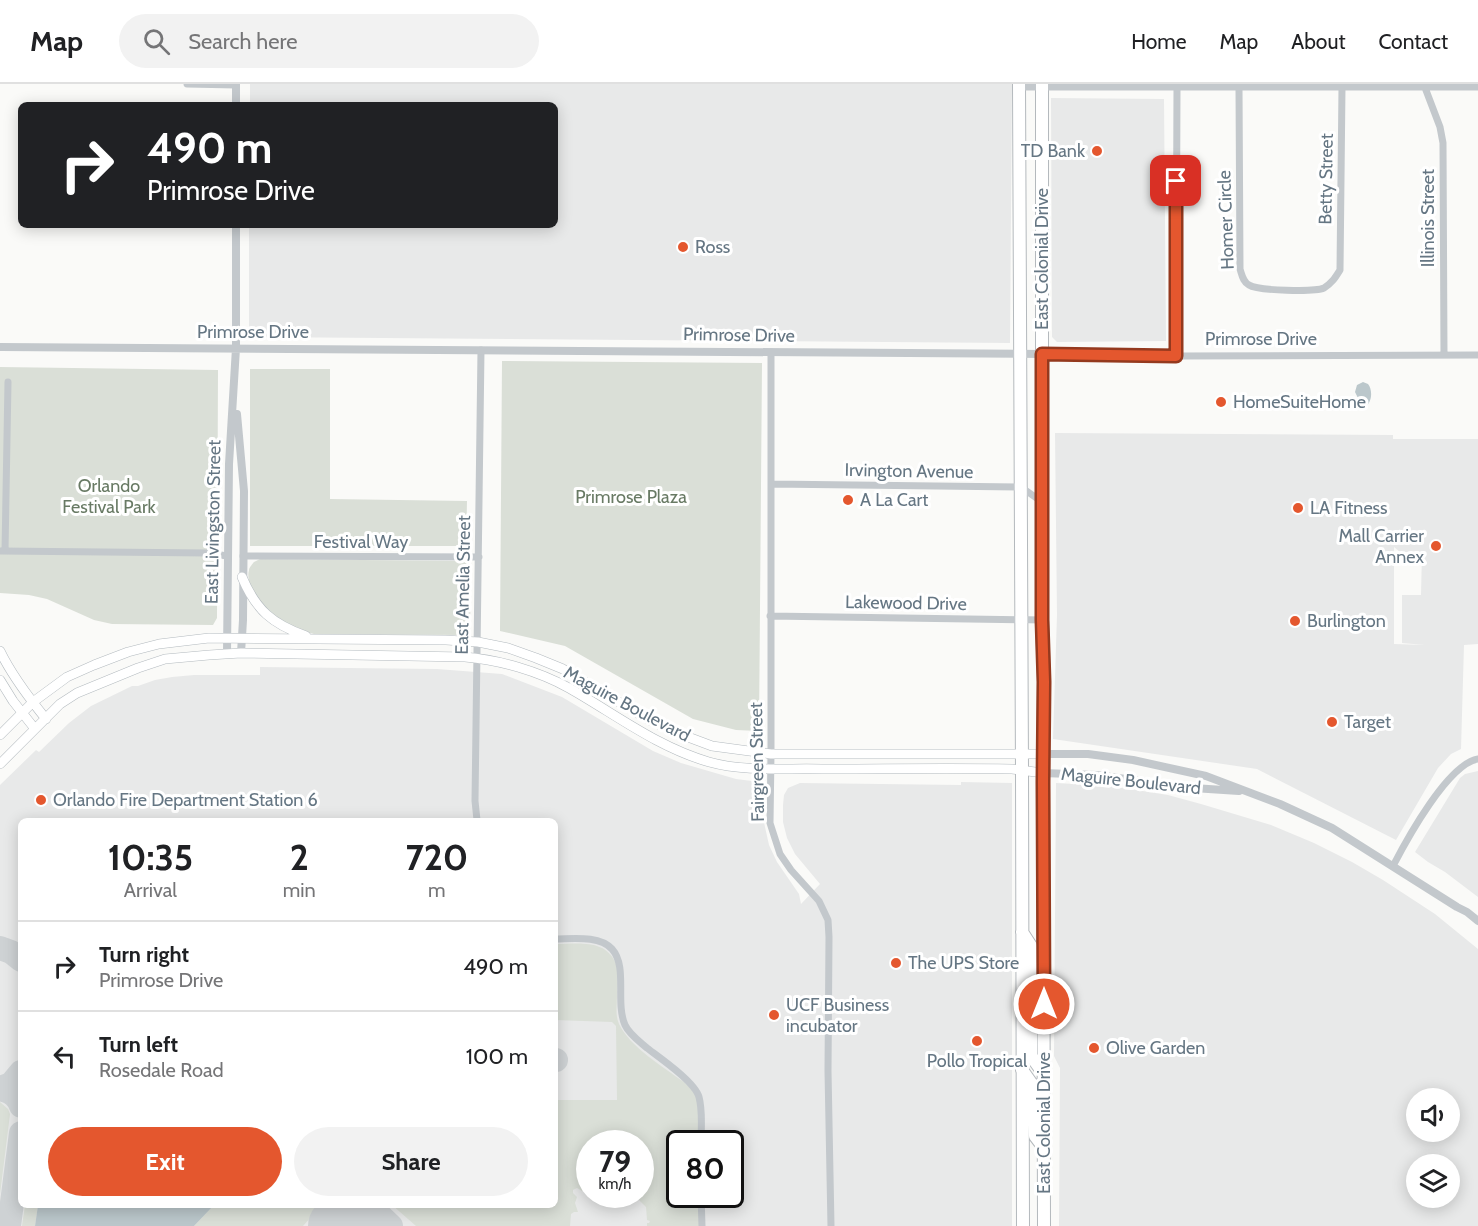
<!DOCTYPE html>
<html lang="en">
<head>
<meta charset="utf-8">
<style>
	:root { --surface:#fff; --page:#f2f2f2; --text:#202124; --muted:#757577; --line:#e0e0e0; --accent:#e4572e }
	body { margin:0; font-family:Cabin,sans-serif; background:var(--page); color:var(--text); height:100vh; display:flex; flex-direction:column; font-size:22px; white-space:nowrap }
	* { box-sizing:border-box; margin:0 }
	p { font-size:20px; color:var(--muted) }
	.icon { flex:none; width:33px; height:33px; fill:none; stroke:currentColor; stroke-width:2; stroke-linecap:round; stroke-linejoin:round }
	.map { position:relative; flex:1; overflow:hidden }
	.drawer { position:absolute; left:18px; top:734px; width:540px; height:390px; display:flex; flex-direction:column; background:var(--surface); border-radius:9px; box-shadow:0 3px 15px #0003 }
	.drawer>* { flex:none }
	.banner { position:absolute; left:18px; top:18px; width:540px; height:126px; border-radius:9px; box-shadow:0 3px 15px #0003; background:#202124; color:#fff; overflow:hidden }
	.controls { position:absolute; left:1406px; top:1004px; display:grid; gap:12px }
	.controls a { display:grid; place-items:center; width:54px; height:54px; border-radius:50%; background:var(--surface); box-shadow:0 3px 15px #0003; font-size:30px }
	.speed { position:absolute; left:576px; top:1046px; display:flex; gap:12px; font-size:30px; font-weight:700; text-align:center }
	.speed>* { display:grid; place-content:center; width:78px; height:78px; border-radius:50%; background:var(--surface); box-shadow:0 3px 15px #0003; line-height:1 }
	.speed small { font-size:15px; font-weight:400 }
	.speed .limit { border:3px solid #111; border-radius:9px; background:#fff; color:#111 }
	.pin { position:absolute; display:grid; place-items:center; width:51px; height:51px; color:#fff; margin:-26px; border-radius:12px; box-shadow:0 3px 9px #0006 }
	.me { position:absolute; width:66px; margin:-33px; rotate:0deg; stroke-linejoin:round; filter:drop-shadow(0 0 4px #0008) }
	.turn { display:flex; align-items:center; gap:21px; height:126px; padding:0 30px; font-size:27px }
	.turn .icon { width:78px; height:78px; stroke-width:2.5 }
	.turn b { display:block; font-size:42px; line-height:51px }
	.eta { display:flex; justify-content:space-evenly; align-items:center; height:102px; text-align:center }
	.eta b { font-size:36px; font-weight:700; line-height:42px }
	.primary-button { display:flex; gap:12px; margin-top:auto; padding:12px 30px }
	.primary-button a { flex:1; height:69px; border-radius:36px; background:var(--accent); color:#fff; font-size:24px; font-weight:700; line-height:69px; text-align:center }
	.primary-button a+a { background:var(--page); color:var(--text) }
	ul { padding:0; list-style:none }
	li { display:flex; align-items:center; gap:18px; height:90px; padding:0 30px; border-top:2px solid var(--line) }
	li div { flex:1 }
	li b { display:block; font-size:22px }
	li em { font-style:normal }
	header { display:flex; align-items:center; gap:36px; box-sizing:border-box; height:84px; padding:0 30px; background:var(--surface); border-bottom:2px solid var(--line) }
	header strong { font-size:28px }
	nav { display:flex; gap:33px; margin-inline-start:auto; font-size:21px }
	.search { width:420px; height:54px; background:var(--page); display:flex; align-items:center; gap:15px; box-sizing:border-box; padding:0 21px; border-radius:33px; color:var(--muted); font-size:22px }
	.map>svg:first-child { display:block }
</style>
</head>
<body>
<header>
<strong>Map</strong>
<div class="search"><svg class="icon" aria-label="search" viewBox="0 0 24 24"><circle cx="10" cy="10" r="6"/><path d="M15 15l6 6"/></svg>Search here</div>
<nav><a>Home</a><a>Map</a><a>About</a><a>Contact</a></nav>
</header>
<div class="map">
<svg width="1478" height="1142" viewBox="0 0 1478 1142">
	<rect width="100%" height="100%" fill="#fafaf8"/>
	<!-- built -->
	<path fill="#e8e9e9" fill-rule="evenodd" d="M250,0H1012L1010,259L249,253V141H555V21H250Z
		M1051,14L1164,15L1166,257L1057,258L1052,253Z
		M1055,349L1393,351V355H1478V560L1464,561L1461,665L1451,670L1438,684L1396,756L1257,685L1053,655L1057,531ZM1394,463L1400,468H1422L1421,511H1402V559L1425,561L1394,560Z
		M260,583L437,585L502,590L562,613L653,667L681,679L736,695L760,698L763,702V734L769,761L777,778L799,810L801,820L820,800L795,770L787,754L783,738V721L784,711L788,704L800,699L961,701V698L1012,699V1142H0V701L36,666L39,668L69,639L91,622L132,602H138L155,596L172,593L194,591H260ZM21,736H555V1120H21ZM590,1059H640V1110H590ZM680,1059H730V1110H680Z
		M1478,687V813L1445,788L1428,778L1415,768L1460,694L1465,690Z
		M1056,699L1111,702L1168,711L1201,720L1271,741L1314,759L1352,778L1383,796L1435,830L1478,865V1142H1059L1060,984L1054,972ZM1416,1014H1449V1047H1416ZM1416,1080H1449V1113H1416Z"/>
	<!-- green -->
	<path fill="#dadfd7" d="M502,277L762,279L759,647L736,646L693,635L565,562L500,547Z
		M0,283L218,286L217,534L213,541L112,540L94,536L47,515L29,511L0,509Z
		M250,285H330V415L467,417L466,462H250Z
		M260,475L467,477L471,484L470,545L467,551H460L314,550C302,547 288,543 278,536C266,528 244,502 249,486C249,484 253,479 254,478Z
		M555,860C577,860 606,854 616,880C619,889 617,903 617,912C617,921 615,931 619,940C630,963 663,983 684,998L691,1005L698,1015L699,1059H680V1110H699L700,1142H647V1139H649L650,1137L647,1136L646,1123L633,1110H640V1059H590L589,1105L582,1107L577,1104L573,1106V1109L577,1113L575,1119L578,1128H574L571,1130L570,1142H416L392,1121L555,1120V1016H617L616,942L612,938L555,936Z
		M0,1018L8,1025L10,1030L0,1110Z
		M25,1121H38L35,1142H22Z
		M214,1121H317L312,1132L303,1142H194Z"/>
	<!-- water -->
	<path fill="#bbc7cb" d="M1363,298L1368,300C1373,306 1372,319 1365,323L1359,320L1358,314L1355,308L1357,301Z
		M38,1121V1120L214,1121L194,1142H35Z"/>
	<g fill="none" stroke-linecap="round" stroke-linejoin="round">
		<!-- taxiway -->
		<path stroke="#ced2d4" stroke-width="24" d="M0,864L11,868L21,876
			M555,976H556
			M0,1004L11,1000L21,988
			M0,1005C11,1008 17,1011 21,1022
			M368,1120L391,1142
			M9,1142L21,1049
			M333,1142L336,1134L337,1120"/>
		<!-- runway -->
		<path stroke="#ced2d4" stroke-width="58" d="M337,1142L357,1120"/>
		<defs>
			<path id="secondary" d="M242,493C256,526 272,540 306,552
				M0,567C12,592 29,614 46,635
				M0,596L13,617L35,645
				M0,651L33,618L67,593L94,581L128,568L159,560L209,554L446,556L478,558L508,564L536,574L563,585L651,637L680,650L712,662L771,670H1043
				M0,680L60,620L77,609L138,584L165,575L209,571L241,569L465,573C500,576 538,587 569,604C615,630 657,663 709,678C745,688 785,684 822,685C885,685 949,684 1012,685L1043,689"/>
			<path id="trunk" d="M1019,0L1022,687L1023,1142
				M1042,0V536L1044,598L1043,698L1044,1142
				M1022,848L1031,862V972L1044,990
				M1022,986L1034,1003L1035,1052L1044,1064"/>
		</defs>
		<!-- secondary casing -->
		<use href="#secondary" stroke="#b3babf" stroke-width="10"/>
		<!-- trunk casing -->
		<use href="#trunk" stroke="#b4b9bd" stroke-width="14"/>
		<!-- minor -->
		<path stroke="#c3c8cc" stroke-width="7" d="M187,0L236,1
			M1424,1L1440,43L1443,59L1444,271
			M1019,3H1478
			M1239,4L1240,185C1242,191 1243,198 1249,201C1258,207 1315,208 1324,204C1332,199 1335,194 1340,186L1342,3
			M771,268V670L770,739L780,770L791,786L819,817L828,836L829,853L828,987L831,1142
			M1042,270L1176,272L1478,271
			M1176,272L1177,1
			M772,400L1021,403L1042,418
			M0,467L208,469L227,472
			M5,467L8,298
			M243,472L479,473
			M770,532L1042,536
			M477,736L475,717L481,266
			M1393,782C1407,755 1448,680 1478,675
			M555,855C572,855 599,851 612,865C628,883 615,918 625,941C629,950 639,957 647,964C660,974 695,998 699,1013C703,1028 701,1044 701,1059
			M701,1110L702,1142"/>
		<!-- tertiary -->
		<path stroke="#c3c8cc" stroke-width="8" d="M236,21V0
			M0,263L1042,270
			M237,330L244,407L243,536L241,569
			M227,570L229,380L236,264V141
			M1043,670H1088L1133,676L1206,692L1280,720L1332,744L1457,823L1467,828L1478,837
			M1043,689L1096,691L1193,704L1239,707"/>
		<!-- secondary -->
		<use href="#secondary" stroke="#fff" stroke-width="9"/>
		<!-- trunk -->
		<use href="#trunk" stroke="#fff" stroke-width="12"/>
	</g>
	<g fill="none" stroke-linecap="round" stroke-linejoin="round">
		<defs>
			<path id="route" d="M1044,920L1043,698L1044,598L1042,536V270L1176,272V97"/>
		</defs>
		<!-- route casing -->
		<use href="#route" stroke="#94391e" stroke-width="15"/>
		<!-- route -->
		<use href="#route" stroke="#e4572e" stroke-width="10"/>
	</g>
	<!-- markers -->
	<g fill="#e4572e" stroke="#fff" stroke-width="2">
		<circle cx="1097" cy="67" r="6"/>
		<circle cx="683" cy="163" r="6"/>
		<circle cx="1221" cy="318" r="6"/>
		<circle cx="848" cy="416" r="6"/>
		<circle cx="1298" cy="424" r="6"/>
		<circle cx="1436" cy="462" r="6"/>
		<circle cx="1295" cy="537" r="6"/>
		<circle cx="1332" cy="638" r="6"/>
		<circle cx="41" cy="716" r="6"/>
		<circle cx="896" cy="879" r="6"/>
		<circle cx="774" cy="931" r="6"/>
		<circle cx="977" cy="957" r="6"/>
		<circle cx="1094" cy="964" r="6"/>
	</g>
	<g text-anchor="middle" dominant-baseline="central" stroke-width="6" stroke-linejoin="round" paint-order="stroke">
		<!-- poi labels -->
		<g font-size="18" fill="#657683" stroke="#fff" text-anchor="start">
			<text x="1085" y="67" text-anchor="end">TD Bank</text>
			<text x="695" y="163">Ross</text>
			<text x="1233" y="318">HomeSuiteHome</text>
			<text x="860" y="416">A La Cart</text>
			<text x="1310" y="424">LA Fitness</text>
			<text x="1424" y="452" text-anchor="end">Mall Carrier<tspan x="1424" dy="21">Annex</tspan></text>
			<text x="1307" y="537">Burlington</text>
			<text x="1344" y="638">Target</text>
			<text x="53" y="716">Orlando Fire Department Station 6</text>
			<text x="908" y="879">The UPS Store</text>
			<text x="786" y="921">UCF Business<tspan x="786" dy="21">incubator</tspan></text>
			<text x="1106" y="964">Olive Garden</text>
			<text x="977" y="977" text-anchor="middle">Pollo Tropical</text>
		</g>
		<!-- street labels -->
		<g font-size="18" fill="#657683" stroke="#fff">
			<text transform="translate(1326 95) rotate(-89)">Betty Street</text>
			<text transform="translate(1428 134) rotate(-90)">Illinois Street</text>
			<text transform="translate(1226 136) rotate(-92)">Homer Circle</text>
			<text transform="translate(1042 175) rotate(-90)">East Colonial Drive</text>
			<text x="253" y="248">Primrose Drive</text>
			<text transform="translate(739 251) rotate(1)">Primrose Drive</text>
			<text x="1261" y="255">Primrose Drive</text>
			<text transform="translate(909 387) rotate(1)">Irvington Avenue</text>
			<text transform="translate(213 438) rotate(-89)">East Livingston Street</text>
			<text x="361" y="458">Festival Way</text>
			<text transform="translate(463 501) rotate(-89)">East Amelia Street</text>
			<text transform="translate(906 519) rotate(1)">Lakewood Drive</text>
			<text transform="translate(627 620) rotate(28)">Maguire Boulevard</text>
			<text transform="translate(757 678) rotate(-91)">Fairgreen Street</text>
			<text transform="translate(1131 697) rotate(6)">Maguire Boulevard</text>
			<text transform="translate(1044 1039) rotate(-90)">East Colonial Drive</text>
		</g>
		<!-- park labels -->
		<g font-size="18" fill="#687a64" stroke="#fff">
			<text x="109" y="402">Orlando<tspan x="109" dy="21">Festival Park</tspan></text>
			<text x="631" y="413">Primrose Plaza</text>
		</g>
	</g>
</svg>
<div class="controls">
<a><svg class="icon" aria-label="sound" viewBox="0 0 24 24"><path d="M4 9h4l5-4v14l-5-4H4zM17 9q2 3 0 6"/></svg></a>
<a><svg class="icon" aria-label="layers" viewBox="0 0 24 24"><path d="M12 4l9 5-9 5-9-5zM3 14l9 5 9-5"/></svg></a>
</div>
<div class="speed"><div>79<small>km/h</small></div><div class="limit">80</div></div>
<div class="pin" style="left:1176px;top:97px;background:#d93025"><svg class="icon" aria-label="arrive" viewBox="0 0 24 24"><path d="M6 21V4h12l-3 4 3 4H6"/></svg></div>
<svg class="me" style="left:1044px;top:920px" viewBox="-20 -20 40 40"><circle r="17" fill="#e4572e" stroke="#fff" stroke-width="3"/><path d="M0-11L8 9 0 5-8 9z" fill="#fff"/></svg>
<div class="banner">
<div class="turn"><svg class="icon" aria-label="right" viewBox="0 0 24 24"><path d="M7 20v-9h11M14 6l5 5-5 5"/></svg><div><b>490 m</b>Primrose Drive</div></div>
</div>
<section class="drawer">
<div class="eta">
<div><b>10:35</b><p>Arrival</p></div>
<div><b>2</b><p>min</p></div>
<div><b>720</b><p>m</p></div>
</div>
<ul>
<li><svg class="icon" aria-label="right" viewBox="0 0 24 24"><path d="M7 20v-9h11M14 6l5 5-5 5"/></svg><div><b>Turn right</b><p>Primrose Drive</p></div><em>490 m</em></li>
<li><svg class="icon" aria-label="left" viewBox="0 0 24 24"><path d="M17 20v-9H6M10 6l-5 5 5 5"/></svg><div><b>Turn left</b><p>Rosedale Road</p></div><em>100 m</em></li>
</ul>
<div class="primary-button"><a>Exit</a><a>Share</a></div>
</section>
</div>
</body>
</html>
